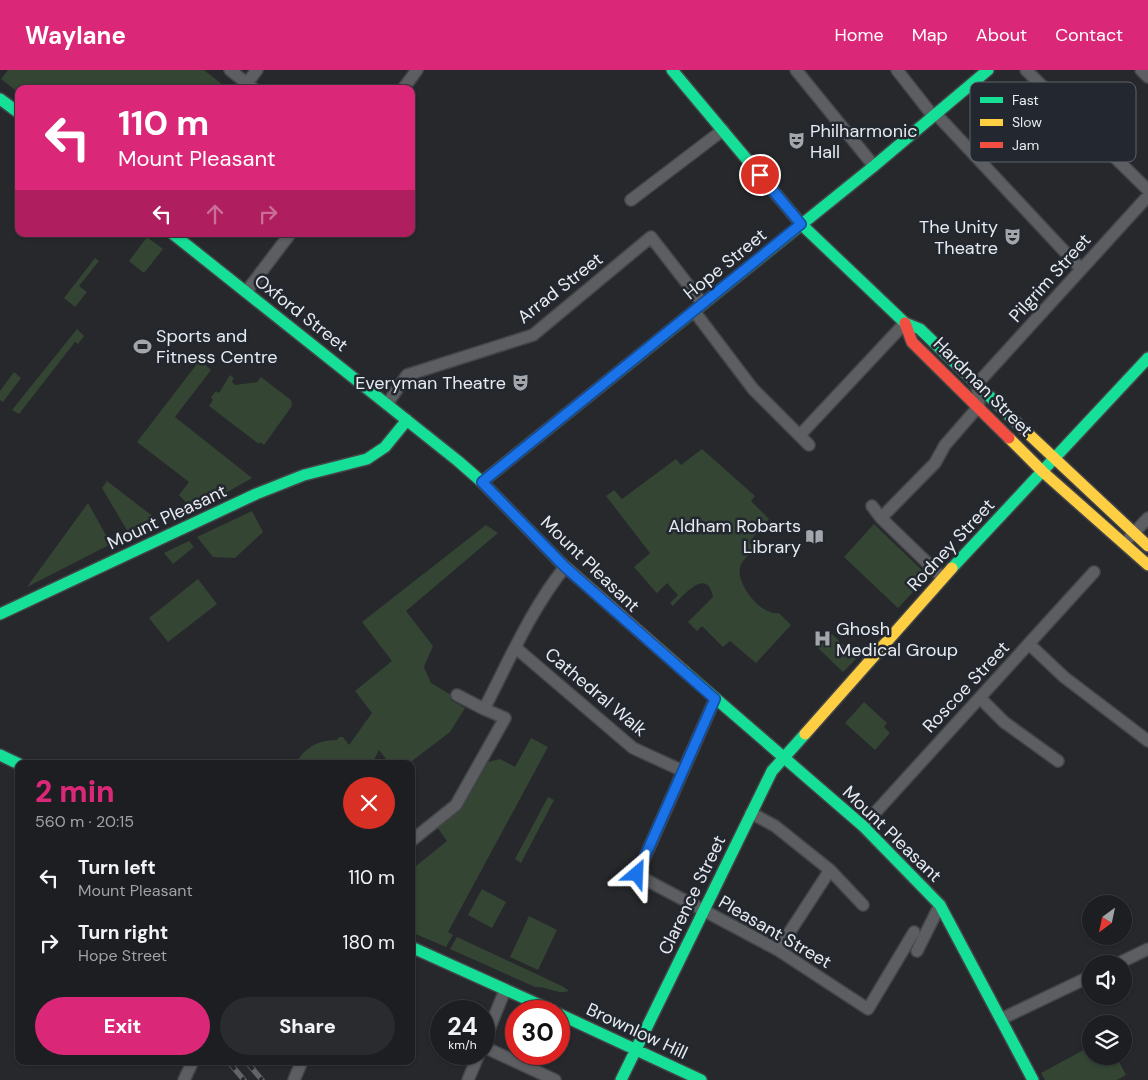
<!DOCTYPE html>
<html lang="en">
<head>
<meta charset="utf-8">
<style>
	:root { --surface:#1c1e21; --page:#292b2e; --text:#f1f3f6; --muted:#a0a2a5; --line:#3a3c3f; --accent:#db2777 }
	body { margin:0; font-family:"DM Sans",sans-serif; background:var(--page); color:var(--text); height:100vh; display:flex; flex-direction:column; font-size:19px; white-space:nowrap }
	* { box-sizing:border-box; margin:0 }
	p { font-size:16px; color:var(--muted) }
	.icon { flex:none; width:28px; height:28px; fill:none; stroke:currentColor; stroke-width:2; stroke-linecap:round; stroke-linejoin:round }
	.map { position:relative; flex:1; overflow:hidden }
	.side { position:absolute; left:15px; top:690px; width:400px; height:305px; display:flex; flex-direction:column; background:var(--surface); border-radius:10px; box-shadow:0 1px 4px #0004,0 0 0 1px var(--line) }
	.side>* { flex:none }
	.hud { position:absolute; left:15px; top:15px; width:400px; height:152px; border-radius:10px; box-shadow:0 1px 4px #0004,0 0 0 1px var(--line); background:#db2777; color:#fff; overflow:hidden }
	.needle { width:32px; rotate:213deg }
	.tools { position:absolute; left:1082px; top:825px; display:grid; gap:10px }
	.tools a { display:grid; place-items:center; width:50px; height:50px; border-radius:50%; background:var(--surface); box-shadow:0 1px 4px #0004,0 0 0 1px var(--line); font-size:25px }
	.speed { position:absolute; left:430px; top:930px; display:flex; gap:10px; font-size:25px; font-weight:700; text-align:center }
	.speed>* { display:grid; place-content:center; width:65px; height:65px; border-radius:50%; background:var(--surface); box-shadow:0 1px 4px #0004,0 0 0 1px var(--line); line-height:1 }
	.speed small { font-size:12px; font-weight:400 }
	.speed .limit { border:8px solid #d22; background:#fff; color:#111 }
	.pin { position:absolute; display:grid; place-items:center; width:42px; height:42px; color:#fff; margin:-21px; border:2px solid #fff; border-radius:50%; box-shadow:0 1px 5px #0007 }
	.me { position:absolute; width:55px; margin:-28px; rotate:26deg; stroke-linejoin:round; filter:drop-shadow(0 0 4px #0008) }
	.turn { display:flex; align-items:center; gap:18px; height:105px; padding:0 20px; font-size:22px }
	.turn .icon { width:65px; height:65px; stroke-width:2.5 }
	.turn b { display:block; font-size:35px; line-height:42px }
	.lanes { display:flex; align-items:center; height:48px; padding:0 20px; background:#0003; justify-content:center; gap:25px; direction:ltr }
	.lanes .off { opacity:.35 }
	.round { display:grid; place-items:center; flex:none; width:52px; height:52px; border-radius:26px; background:var(--page) }
	.headline { display:flex; align-items:center; justify-content:space-between; height:85px; padding:0 20px }
	h1 { font-size:30px; font-weight:800; line-height:38px; color:var(--accent) }
	.cta { display:flex; gap:10px; margin-top:auto; padding:10px 20px }
	.cta a { flex:1; height:58px; border-radius:30px; background:var(--accent); color:#fff; font-size:20px; font-weight:800; line-height:58px; text-align:center }
	.cta a+a { background:var(--page); color:var(--text) }
	ul { padding:0; list-style:none }
	li { display:flex; align-items:center; gap:15px; height:65px; padding:0 20px }
	li div { flex:1 }
	li b { display:block; font-size:19px }
	li em { font-style:normal }
	header { display:flex; align-items:center; gap:30px; box-sizing:border-box; height:70px; padding:0 25px; background:var(--accent); color:#fff }
	header strong { font-size:24px }
	nav { display:flex; gap:28px; margin-inline-start:auto; font-size:18px }
	.map>svg:first-child { display:block }
</style>
</head>
<body>
<header>
<strong>Waylane</strong>
<nav><a>Home</a><a>Map</a><a>About</a><a>Contact</a></nav>
</header>
<div class="map">
<svg width="1148" height="1010" viewBox="0 0 1148 1010">
	<rect width="100%" height="100%" fill="#26282c"/>
	<!-- green -->
	<path fill="#344534" d="M8,0H204L228,19H19V23L1,9Z
		M147,167L163,179L144,203L129,191Z
		M95,188L99,191L79,216L87,222L75,237L64,228Z
		M77,259L84,266L78,274L75,272L19,344L12,340Z
		M200,290L211,300L175,347L252,408L194,441L179,425L189,412L137,372Z
		M14,302L21,308L3,332L0,330V321Z
		M230,305L234,308L232,312L235,315L257,312L261,307L291,330L292,336L264,375L260,372L259,374L209,336L213,330L211,327L216,321L219,323Z
		M702,379L755,426L751,431L769,449L749,472L755,479C751,483 742,490 740,497C736,514 761,546 779,543L791,555L756,593L730,571L723,577L702,556L697,561L688,552L713,527C707,496 683,526 673,536L670,533L678,525L667,513L657,523L654,520L634,497L650,483L606,426L614,420L622,429L676,389L681,395Z
		M107,411L159,451L154,457L131,467L102,418Z
		M88,433L111,474L27,517Z
		M252,441L263,462L235,488L213,487L197,467Z
		M874,454L928,506L898,538L844,487Z
		M486,455L498,463L406,541L433,576L424,597L431,613L453,626L451,630L465,638L450,662L408,694H390L379,680L372,694H295C304,678 319,669 337,670L339,667H343L349,675L372,643L355,621L392,591L362,552Z
		M189,471L194,477L173,494L164,483Z
		M198,509L217,534L168,572L149,548Z
		M832,564L857,588L843,602L818,578Z
		M864,632L887,653L884,657L890,663L875,680L845,653Z
		M531,668L548,677L448,862L453,865L446,877L411,862V800L447,771L437,757L462,738L488,692L500,689L515,697Z
		M548,727L554,730L521,793L515,789Z
		M482,819L506,832L492,858L468,845Z
		M529,846L557,860L538,900L510,887Z
		M457,867L562,916L569,921C557,925 547,916 535,917L450,879Z
		M1091,976V986H1116L1126,1005L1117,1010H1045L1041,1003Z"/>
	<g fill="none" stroke-linecap="round" stroke-linejoin="round">
		<defs>
			<path id="street" d="M230,0L254,19
				M796,0L874,96
				M897,0L933,46
				M1026,0L1148,120
				M1141,0L1148,7
				M244,17L257,0
				M403,19L417,0
				M936,44L1081,199
				M631,130L723,60
				M246,222L290,164
				M694,241L753,319L809,375
				M387,334L407,305L533,265L651,167L703,234
				M800,365L905,253
				M872,436L881,448L943,508
				M881,448L935,393L945,375L979,336L977,314L1148,126
				M1130,467L1148,448
				M1029,574L1064,607L1148,671
				M516,578L633,678L683,701
				M457,625L484,639C509,591 531,539 565,497
				M980,628L1004,652L1058,691
				M715,629L637,805L778,880L868,939L914,862
				M751,743L775,756L830,800L778,880
				M863,756L1094,502
				M411,771L456,735L505,648L484,639
				M830,800L863,835
				M917,881L940,835
				M1117,894L1148,879
				M1001,949L1091,906
				M484,972L505,920
				M484,977L555,1010
				M184,1010L193,991
				M294,1010L302,991
				M468,1010L479,984"/>
			<path id="fast" d="M672,0L801,154L905,253L920,259L1019,355
				M0,29L19,43
				M173,164L458,391L482,412L561,493
				M482,412L874,96L988,0
				M952,498L1148,288
				M0,544L256,424L304,405L367,389L385,377L407,350
				M685,602L863,756L940,835L1033,1010
				M0,685L19,694
				M411,877L553,941
				M559,944L701,1010
				M621,1010L772,701L805,664"/>
			<path id="slow" d="M1019,355L1148,476
				M1009,368L1043,402L1148,495
				M561,493L685,602
				M805,664L952,498"/>
			<path id="jam" d="M905,253L912,272L1009,368"/>
		</defs>
		<!-- street casing -->
		<use href="#street" stroke="#434548" stroke-width="14"/>
		<!-- fast casing -->
		<use href="#fast" stroke="#434548" stroke-width="14"/>
		<!-- slow casing -->
		<use href="#slow" stroke="#434548" stroke-width="14"/>
		<!-- jam casing -->
		<use href="#jam" stroke="#434548" stroke-width="14"/>
		<!-- street -->
		<use href="#street" stroke="#5c5e62" stroke-width="11"/>
		<!-- fast -->
		<use href="#fast" stroke="#16e098" stroke-width="11"/>
		<!-- slow -->
		<use href="#slow" stroke="#ffcf43" stroke-width="11"/>
		<!-- jam -->
		<use href="#jam" stroke="#f24e42" stroke-width="11"/>
		<defs>
			<path id="rail" d="M228,991L244,1010
				M246,991L262,1010"/>
		</defs>
		<!-- rail casing -->
		<use href="#rail" stroke="#626467" stroke-width="5.5"/>
		<!-- rail -->
		<use href="#rail" stroke="#23272f" stroke-width="4" stroke-dasharray="11" stroke-linecap="butt"/>
	</g>
	<g fill="none" stroke-linecap="round" stroke-linejoin="round">
		<defs>
			<path id="route" d="M637,804L715,629L565,497L482,412L801,154L760,105"/>
		</defs>
		<!-- route casing -->
		<use href="#route" stroke="#114b97" stroke-width="12"/>
		<!-- route -->
		<use href="#route" stroke="#1a73e8" stroke-width="9"/>
	</g>
	<!-- icons -->
	<defs>
		<symbol id="theatre-bare" viewBox="-9 -9 18 18"><path d="M-5-5.5Q0-4 5-5.5V0Q5 5 0 6Q-5 5-5 0ZM-3.3-2.5H-1v1.5H-3.3ZM1-2.5H3.3v1.5H1ZM-2.8 1Q0 5.5 2.8 1Z" fill="#a3a7ab" stroke="#23272f" stroke-width="2.5" paint-order="stroke"/></symbol>
		<symbol id="stadium-bare" viewBox="-9 -9 18 18"><path d="M0-5a6.5 5 0 1 0 0 10a6.5 5 0 1 0 0-10ZM-3.5-1.8h7v3.6h-7Z" fill="#a3a7ab" stroke="#23272f" stroke-width="2.5" paint-order="stroke"/></symbol>
		<symbol id="library-bare" viewBox="-9 -9 18 18"><path d="M-6-4Q-3-5.5-.7-3.5V5Q-3 3-6 4ZM6-4Q3-5.5 .7-3.5V5Q3 3 6 4Z" fill="#a3a7ab" stroke="#23272f" stroke-width="2.5" paint-order="stroke"/></symbol>
		<symbol id="hospital-bare" viewBox="-9 -9 18 18"><path d="M-5-5h3v3.5h4V-5h3V5h-3V1.5h-4V5h-3Z" fill="#a3a7ab" stroke="#23272f" stroke-width="2.5" paint-order="stroke"/></symbol>
	</defs>
	<g fill-rule="evenodd">
		<use href="#theatre-bare" x="784" y="58" width="25" height="25"/>
		<use href="#theatre-bare" x="1000" y="154" width="25" height="25"/>
		<use href="#stadium-bare" x="130" y="264" width="25" height="25"/>
		<use href="#theatre-bare" x="508" y="300" width="25" height="25"/>
		<use href="#library-bare" x="802" y="454" width="25" height="25"/>
		<use href="#hospital-bare" x="810" y="556" width="25" height="25"/>
	</g>
	<g text-anchor="middle" dominant-baseline="central" stroke-width="5" stroke-linejoin="round" paint-order="stroke">
		<!-- poi labels -->
		<g font-size="18" fill="#e7ebf0" stroke="#23272f" text-anchor="start">
			<text x="810" y="61">Philharmonic<tspan x="810" dy="21">Hall</tspan></text>
			<text x="998" y="157" text-anchor="end">The Unity<tspan x="998" dy="21">Theatre</tspan></text>
			<text x="156" y="266">Sports and<tspan x="156" dy="21">Fitness Centre</tspan></text>
			<text x="506" y="313" text-anchor="end">Everyman Theatre</text>
			<text x="801" y="456" text-anchor="end">Aldham Robarts<tspan x="801" dy="21">Library</tspan></text>
			<text x="836" y="559">Ghosh<tspan x="836" dy="21">Medical Group</tspan></text>
		</g>
		<!-- street labels -->
		<g font-size="18" fill="#e7ebf0" stroke="#23272f">
			<text transform="translate(725 194) rotate(-39)">Hope Street</text>
			<text transform="translate(1050 208) rotate(-48)">Pilgrim Street</text>
			<text transform="translate(560 218) rotate(-38)">Arrad Street</text>
			<text transform="translate(301 243) rotate(38)">Oxford Street</text>
			<text transform="translate(983 317) rotate(45)">Hardman Street</text>
			<text transform="translate(167 447) rotate(-25)">Mount Pleasant</text>
			<text transform="translate(951 475) rotate(-47)">Rodney Street</text>
			<text transform="translate(590 494) rotate(44)">Mount Pleasant</text>
			<text transform="translate(966 617) rotate(-47)">Roscoe Street</text>
			<text transform="translate(596 622) rotate(40)">Cathedral Walk</text>
			<text transform="translate(892 764) rotate(44)">Mount Pleasant</text>
			<text transform="translate(692 825) rotate(-64)">Clarence Street</text>
			<text transform="translate(775 862) rotate(30)">Pleasant Street</text>
			<text transform="translate(637 961) rotate(25)">Brownlow Hill</text>
		</g>
	</g>
	<!-- legend -->
	<rect x="970" y="12" width="166" height="80" rx="8" fill="#23272f" stroke="#5e6269" stroke-width="1"/>
	<rect x="980" y="27" width="23" height="6" fill="#16e098"/>
	<rect x="980" y="49" width="23" height="7" fill="#ffcf43"/>
	<rect x="980" y="72" width="23" height="6" fill="#f24e42"/>
	<g font-size="14" fill="#e7ebf0">
		<text x="1012" y="35">Fast</text>
		<text x="1012" y="57">Slow</text>
		<text x="1012" y="80">Jam</text>
	</g>
</svg>
<div class="tools">
<a><svg class="needle" viewBox="-14 -14 28 28"><path d="M0-13l5 13h-10z" fill="#e53935"/><path d="M0 13l5-13h-10z" fill="#a0a2a5"/></svg></a>
<a><svg class="icon" aria-label="sound" viewBox="0 0 24 24"><path d="M4 9h4l5-4v14l-5-4H4zM17 9q2 3 0 6"/></svg></a>
<a><svg class="icon" aria-label="layers" viewBox="0 0 24 24"><path d="M12 4l9 5-9 5-9-5zM3 14l9 5 9-5"/></svg></a>
</div>
<div class="speed"><div>24<small>km/h</small></div><div class="limit">30</div></div>
<div class="pin" style="left:760px;top:105px;background:#d93025"><svg class="icon" aria-label="arrive" viewBox="0 0 24 24"><path d="M6 21V4h12l-3 4 3 4H6"/></svg></div>
<svg class="me" style="left:637px;top:804px" viewBox="-20 -20 40 40"><path d="M0-17L14 15 0 8-14 15z" fill="#1a73e8" stroke="#fff" stroke-width="4"/></svg>
<div class="hud">
<div class="turn"><svg class="icon" aria-label="left" viewBox="0 0 24 24"><path d="M17 20v-9H6M10 6l-5 5 5 5"/></svg><div><b>110 m</b>Mount Pleasant</div></div>
<div class="lanes"><svg class="icon" aria-label="left" viewBox="0 0 24 24"><path d="M17 20v-9H6M10 6l-5 5 5 5"/></svg><svg class="icon off" aria-label="ahead" viewBox="0 0 24 24"><path d="M12 20V5M6 11l6-6 6 6"/></svg><svg class="icon off" aria-label="right" viewBox="0 0 24 24"><path d="M7 20v-9h11M14 6l5 5-5 5"/></svg></div>
</div>
<section class="side">
<div class="headline"><div><h1>2 min</h1><p>560 m · 20:15</p></div><a class="round" style="background:#d93025;color:#fff"><svg class="icon" aria-label="close" viewBox="0 0 24 24"><path d="M6 6l12 12M18 6L6 18"/></svg></a></div>
<ul>
<li><svg class="icon" aria-label="left" viewBox="0 0 24 24"><path d="M17 20v-9H6M10 6l-5 5 5 5"/></svg><div><b>Turn left</b><p>Mount Pleasant</p></div><em>110 m</em></li>
<li><svg class="icon" aria-label="right" viewBox="0 0 24 24"><path d="M7 20v-9h11M14 6l5 5-5 5"/></svg><div><b>Turn right</b><p>Hope Street</p></div><em>180 m</em></li>
</ul>
<div class="cta"><a>Exit</a><a>Share</a></div>
</section>
</div>
</body>
</html>
